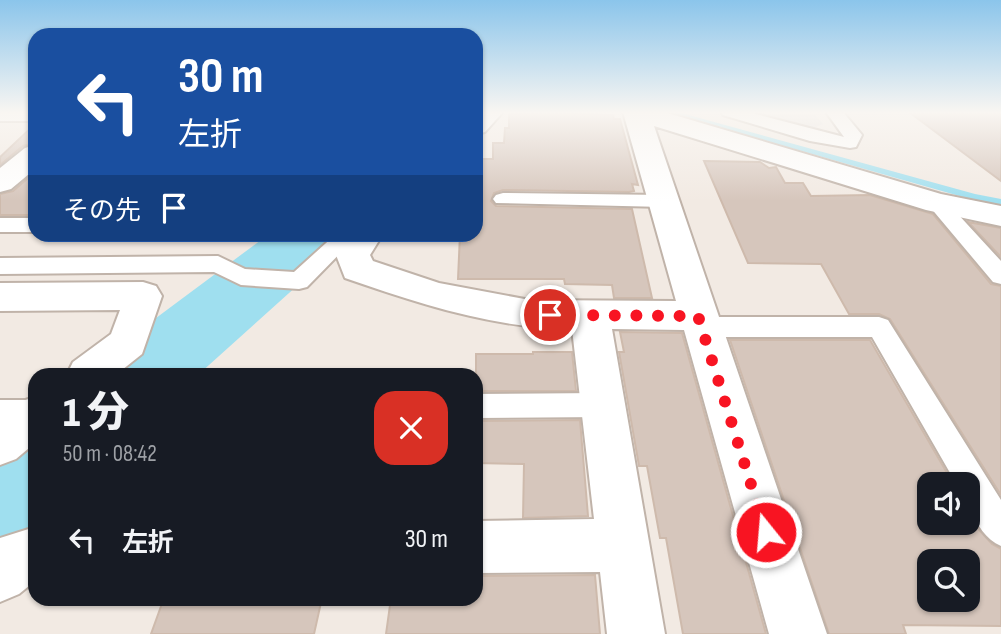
<!DOCTYPE html>
<html lang="ja">
<head>
<meta charset="utf-8">
<style>
	:root { --surface:#171b24; --page:#20242c; --text:#f1f3f6; --muted:#9ea1a6 }
	body { margin:0; font-family:"Sofia Sans Condensed","Noto Sans JP",sans-serif; background:var(--page); color:var(--text); height:100vh; display:flex; flex-direction:column; font-size:26px; white-space:nowrap }
	* { box-sizing:border-box; margin:0 }
	p { font-size:23px; color:var(--muted) }
	.icon { flex:none; width:38px; height:38px; fill:none; stroke:currentColor; stroke-width:2; stroke-linecap:round; stroke-linejoin:round }
	.map { position:relative; flex:1; overflow:hidden }
	.sheet { position:absolute; left:28px; top:368px; width:455px; height:238px; display:flex; flex-direction:column; background:var(--surface); border-radius:21px; box-shadow:0 2px 5px #0004 }
	.sheet>* { flex:none }
	.guide { position:absolute; left:28px; top:28px; width:455px; height:214px; border-radius:21px; box-shadow:0 2px 5px #0004; background:#1a4fa0; color:#fff; overflow:hidden }
	.controls { position:absolute; left:917px; top:472px; display:grid; gap:14px }
	.controls a { display:grid; place-items:center; width:63px; height:63px; border-radius:14px; background:var(--surface); box-shadow:0 2px 5px #0004; font-size:35px }
	.pin { position:absolute; display:grid; place-items:center; width:60px; height:60px; color:#fff; margin:-30px; border:4px solid #fff; border-radius:50%; box-shadow:0 2px 7px #0007 }
	.me { position:absolute; width:77px; margin:-38px; rotate:343deg; stroke-linejoin:round; filter:drop-shadow(0 0 5px #0008) }
	.turn { display:flex; align-items:center; gap:24px; height:147px; padding:0 35px; font-size:32px }
	.turn .icon { width:91px; height:91px; stroke-width:2.5 }
	.turn b { display:block; font-size:49px; line-height:60px }
	.then { display:flex; align-items:center; height:66px; padding:0 35px; background:#0003; gap:14px; font-size:26px }
	.round { display:grid; place-items:center; flex:none; width:74px; height:74px; border-radius:21px; background:var(--page) }
	.head { display:flex; align-items:center; justify-content:space-between; height:119px; padding:0 35px }
	h1 { font-size:42px; font-weight:800; line-height:52px }
	ul { padding:0; list-style:none }
	li { display:flex; align-items:center; gap:21px; height:105px; padding:0 35px }
	li div { flex:1 }
	li b { display:block; font-size:26px }
	li em { font-style:normal }
	.map>svg:first-child { display:block }
</style>
</head>
<body>
<div class="map">
<svg width="1001" height="634" viewBox="0 0 1001 634">
	<rect width="100%" height="100%" fill="#f2eae3"/>
	<!-- parking -->
	<path fill="#e2dedc" d="M749,112H813L823,124L811,129Z"/>
	<g fill="none" stroke-linecap="round" stroke-linejoin="round">
		<!-- stream -->
		<path fill="#9fdfef" fill-rule="evenodd" d="M664,112H678L975,194L1001,199V205L970,199Z"/>
		<!-- river -->
		<path fill="#9fdfef" fill-rule="evenodd" d="M269,234H347L338,249L199,374H101L113,350Z
			M35,420V525L0,540V434Z"/>
	</g>
	<!-- building -->
	<path fill="#d6c6bc" stroke="#cebaac" stroke-width="2" fill-rule="evenodd" d="M549,112L613,115L614,119H620L638,185L632,184L634,191L629,192L503,190L494,193L491,201L496,206L632,209L652,298H614L612,285L565,284L564,279H458L460,234H476V159H493V143H504L505,128H509V114Z
		M909,112H1001V181Z
		M35,124V143L23,146L0,165V157Z
		M704,161L760,162L769,168L776,167L785,183H803L811,196L870,195L933,214L991,284L1001,286V495L890,319L879,314H849L821,264L748,263Z
		M35,172V215H0V194L13,191Z
		M968,222L1001,228V257Z
		M620,332L682,333L766,634H683L666,538H660L647,466H639L619,352H624Z
		M730,340H870L954,485H929V523H968V504L979,530L992,544L1001,549V626L903,625L906,634H829ZM929,562H968V600H929Z
		M533,352H572L576,391H476V354H533Z
		M580,420L588,516L523,518L524,464L476,463V421Z
		M595,575L600,634H386L391,598H477L478,576Z
		M164,598H322L314,634H151Z"/>
	<g fill="none" stroke-linecap="round" stroke-linejoin="round">
		<defs>
			<path id="service" d="M0,112H35V121H0Z
				M721,112H748L844,137L826,112H843L862,135L856,147L850,148L810,141L723,115Z
				M503,193L664,195L671,197L674,201L671,205L664,207L496,203L493,199L496,195Z
				M937,197L944,199L1001,261V284L993,282L930,207L927,203L930,199Z
				M0,218H35V232H0Z
				M336,234H359L307,287L299,289L241,285L214,272L0,274V258L218,256L245,269L294,272Z
				M702,317H879L888,320L1001,500V546C979,537 968,508 968,485H957L872,337H702L693,334L690,327L693,320Z
				M603,393L613,397L617,405L613,413L603,417L476,418V394Z
				M0,400H35V424H0Z"/>
			<path id="minor" d="M476,112H503L485,132L476,134Z
				M623,112H664L941,194L1001,206V226L926,210L654,126L827,634H769L684,330L612,329L665,634H607L600,572L476,573V521L594,519L572,329C493,328 420,304 345,278L336,255L349,234H383L370,255L373,261L439,283L530,300L676,301Z
				M35,145V169L11,189L0,192V168L25,148Z
				M143,282L156,286L162,296L142,354L117,374H67L73,362L111,334L120,310L0,311V283Z
				M35,397V443L16,459L0,465V417L19,402Z
				M35,527V581L19,594L0,602V538Z"/>
		</defs>
		<!-- service casing -->
		<use href="#service" stroke="#c0b3a9" stroke-width="4"/>
		<!-- minor casing -->
		<use href="#minor" stroke="#c0b3a9" stroke-width="4"/>
		<!-- service -->
		<use href="#service" fill="#fff" fill-rule="evenodd"/>
		<!-- minor -->
		<use href="#minor" fill="#fff" fill-rule="evenodd"/>
	</g>
	<!-- sky -->
	<linearGradient id="sky" x2="0" y2="1"><stop stop-color="#8bc5eb"/><stop offset="0.56" stop-color="#f9f6f2"/><stop offset="1" stop-color="#f9f6f2" stop-opacity="0"/></linearGradient>
	<rect width="1001" height="201" fill="url(#sky)"/>
	<g fill="none" stroke-linecap="round" stroke-linejoin="round">
		<!-- route -->
		<path stroke="#f81422" stroke-width="12" stroke-dasharray="0 21.6" d="M550,315L698,316L766,532"/>
	</g>
</svg>
<div class="controls">
<a><svg class="icon" aria-label="sound" viewBox="0 0 24 24"><path d="M4 9h4l5-4v14l-5-4H4zM17 9q2 3 0 6"/></svg></a>
<a><svg class="icon" aria-label="search" viewBox="0 0 24 24"><circle cx="10" cy="10" r="6"/><path d="M15 15l6 6"/></svg></a>
</div>
<div class="pin" style="left:550px;top:315px;background:#d93025"><svg class="icon" aria-label="arrive" viewBox="0 0 24 24"><path d="M6 21V4h12l-3 4 3 4H6"/></svg></div>
<svg class="me" style="left:766px;top:532px" viewBox="-20 -20 40 40"><circle r="17" fill="#f81422" stroke="#fff" stroke-width="3"/><path d="M0-11L8 9 0 5-8 9z" fill="#fff"/></svg>
<div class="guide">
<div class="turn"><svg class="icon" aria-label="left" viewBox="0 0 24 24"><path d="M17 20v-9H6M10 6l-5 5 5 5"/></svg><div><b>30 m</b>左折</div></div>
<div class="then">その先<svg class="icon" aria-label="arrive" viewBox="0 0 24 24"><path d="M6 21V4h12l-3 4 3 4H6"/></svg></div>
</div>
<section class="sheet">
<div class="head"><div><h1>1 分</h1><p>50 m · 08:42</p></div><a class="round" style="background:#d93025;color:#fff"><svg class="icon" aria-label="close" viewBox="0 0 24 24"><path d="M6 6l12 12M18 6L6 18"/></svg></a></div>
<ul>
<li><svg class="icon" aria-label="left" viewBox="0 0 24 24"><path d="M17 20v-9H6M10 6l-5 5 5 5"/></svg><div><b>左折</b></div><em>30 m</em></li>
</ul>
</section>
</div>
</body>
</html>
